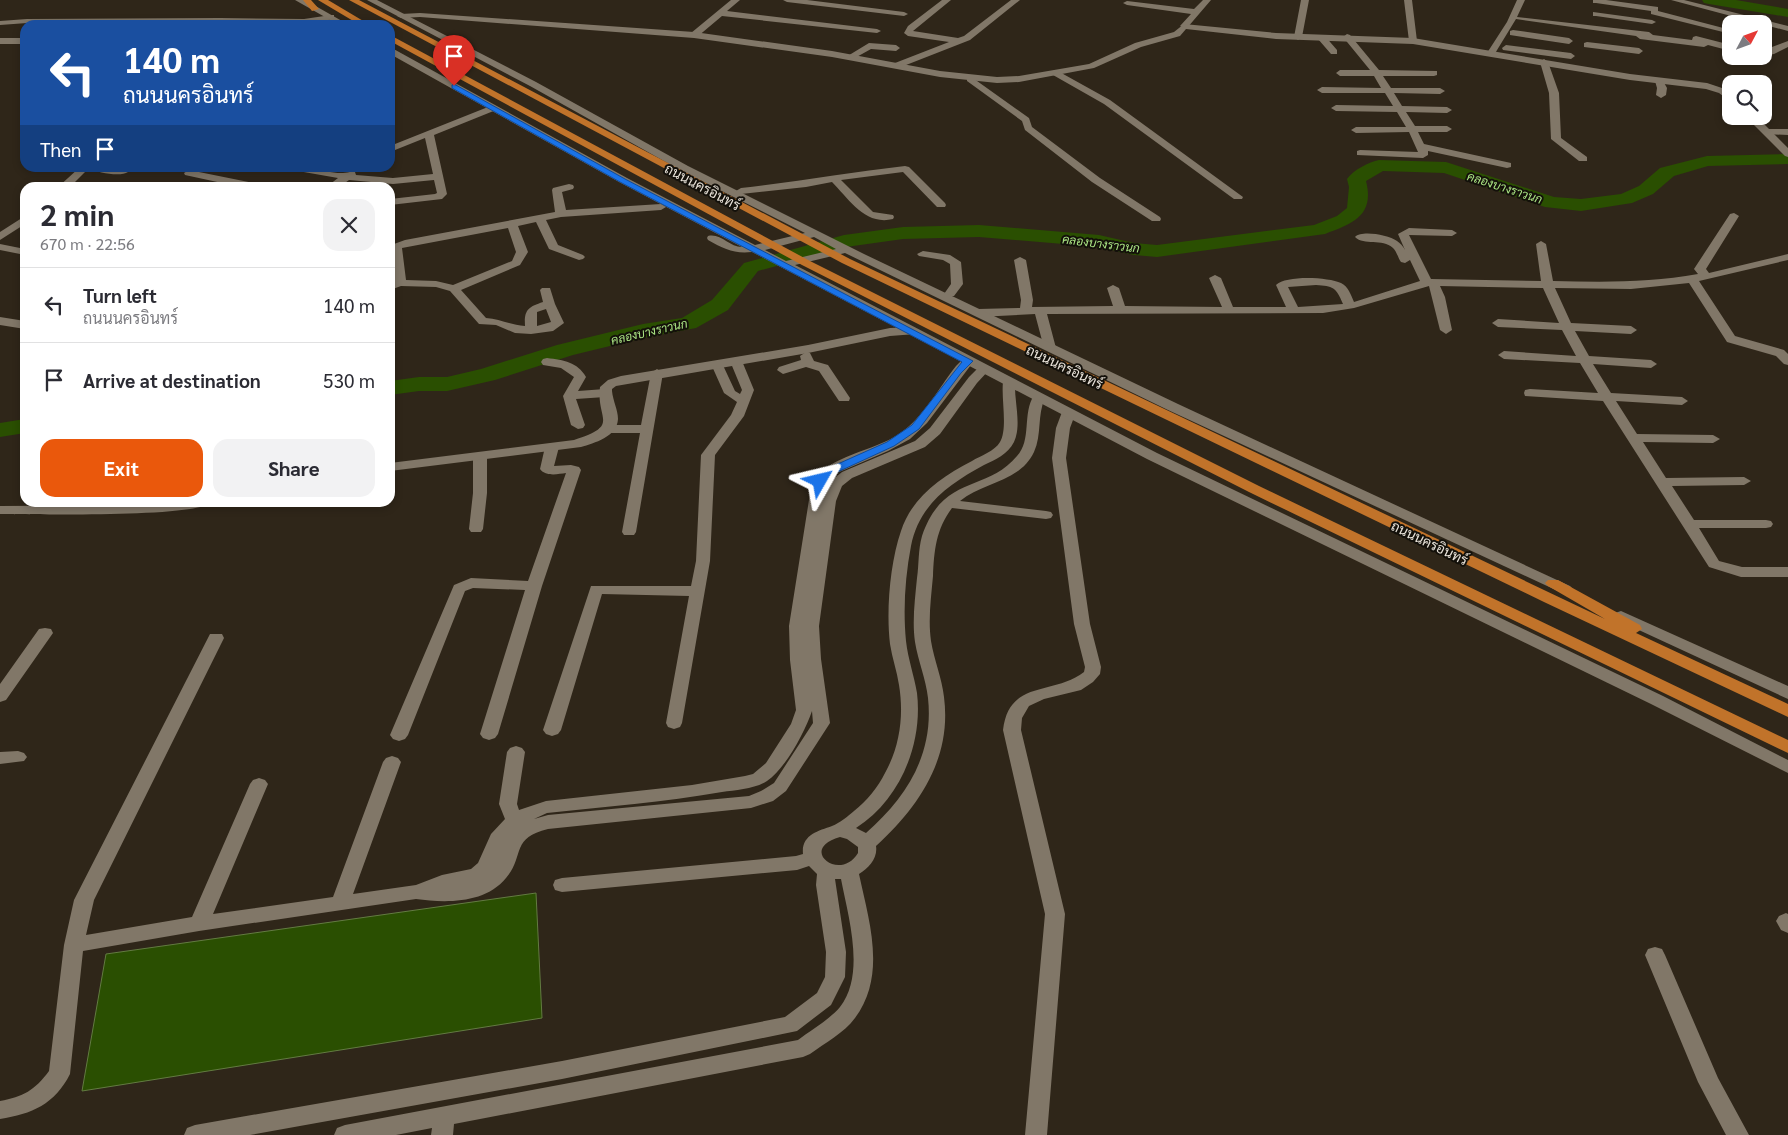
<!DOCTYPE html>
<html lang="en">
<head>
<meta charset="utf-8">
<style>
	:root { --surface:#fff; --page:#f2f2f3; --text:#2b2b33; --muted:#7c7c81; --line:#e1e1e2; --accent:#ea580c }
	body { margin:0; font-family:Georgia,Sarabun,serif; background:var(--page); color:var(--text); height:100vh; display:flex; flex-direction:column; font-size:19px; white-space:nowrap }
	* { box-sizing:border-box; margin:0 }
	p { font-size:16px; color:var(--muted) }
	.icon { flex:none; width:28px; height:28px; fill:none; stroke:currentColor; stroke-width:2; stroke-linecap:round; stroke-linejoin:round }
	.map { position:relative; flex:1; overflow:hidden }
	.side { position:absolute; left:20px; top:182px; width:375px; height:325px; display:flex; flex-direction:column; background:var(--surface); border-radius:15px; box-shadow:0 2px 8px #0003 }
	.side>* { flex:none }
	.guide { position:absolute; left:20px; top:20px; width:375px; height:152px; border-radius:15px; box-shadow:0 2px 8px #0003; background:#1a4fa0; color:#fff; overflow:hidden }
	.needle { width:32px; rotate:49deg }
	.buttons { position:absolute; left:1722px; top:15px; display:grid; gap:10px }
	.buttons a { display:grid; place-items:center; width:50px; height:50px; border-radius:10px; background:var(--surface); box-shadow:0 2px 8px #0003; font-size:25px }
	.pin { position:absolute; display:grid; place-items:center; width:42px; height:42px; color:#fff; margin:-51px -21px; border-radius:50% 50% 50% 0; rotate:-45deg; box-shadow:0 0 5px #0007 }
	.pin .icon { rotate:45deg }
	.me { position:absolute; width:55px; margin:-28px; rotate:53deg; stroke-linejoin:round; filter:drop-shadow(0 0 4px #0008) }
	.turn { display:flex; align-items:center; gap:18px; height:105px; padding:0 20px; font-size:22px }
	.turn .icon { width:65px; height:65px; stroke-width:2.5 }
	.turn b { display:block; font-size:35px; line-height:42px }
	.then { display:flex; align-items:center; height:48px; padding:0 20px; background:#0003; gap:10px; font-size:19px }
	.round { display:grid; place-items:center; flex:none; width:52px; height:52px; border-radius:15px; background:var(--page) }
	.head { display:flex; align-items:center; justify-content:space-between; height:85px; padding:0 20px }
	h1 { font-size:30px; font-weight:700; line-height:38px }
	.action { display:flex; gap:10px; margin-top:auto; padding:10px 20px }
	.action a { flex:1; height:58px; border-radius:15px; background:var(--accent); color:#fff; font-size:20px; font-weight:700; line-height:58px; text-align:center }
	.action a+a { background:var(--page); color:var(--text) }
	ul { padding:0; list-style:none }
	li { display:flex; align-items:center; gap:15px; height:75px; padding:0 20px; border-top:1px solid var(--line) }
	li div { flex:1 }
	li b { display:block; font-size:19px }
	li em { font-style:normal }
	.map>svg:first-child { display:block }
</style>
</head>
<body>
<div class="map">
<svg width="1788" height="1135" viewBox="0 0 1788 1135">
	<rect width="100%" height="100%" fill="#2f2619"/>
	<!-- water -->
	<path fill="#2a4f01" stroke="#637b42" d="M536,893L542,1018L82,1091L106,954Z"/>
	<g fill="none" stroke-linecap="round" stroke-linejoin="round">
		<!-- river -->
		<path fill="#2a4f01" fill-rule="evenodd" d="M1702,0H1736L1788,9V17L1709,4L1704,3Z
			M1788,154V164L1708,166L1674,176L1653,194L1632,203L1581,211L1545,207L1444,173L1383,171L1366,181C1375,216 1352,224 1325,234L1157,257L1134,255L1099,247L979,237L903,239L846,247L758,271L728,310L696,328L643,338L573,355L495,380L447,391H419L390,395V381L419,377H447L481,369L557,345L643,324L682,318L712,300L744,263L844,235L903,227L979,225L1099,235L1134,243L1157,245L1314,225L1337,216L1347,208L1349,187L1347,179C1353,170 1369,162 1379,160L1446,162L1554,197L1581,199L1621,194L1639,186L1660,168L1707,156Z
			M25,419V433L0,437V423Z"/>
		<!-- minor -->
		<path fill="#817768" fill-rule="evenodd" d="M731,0H740L727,11L877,29L881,31L877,33L722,16L697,37H691V33Z
			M783,0H807L904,12L908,14L904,16L787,2Z
			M942,0H951L913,31L958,38L964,36L1011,0H1020L970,40L901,67H895V63L949,42L908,36L904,33L908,26Z
			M1203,0H1211L1187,28H1184L1180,26L1191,14L1127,5L1123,3L1127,1L1194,9Z
			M1301,0H1309L1302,37L1298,40L1294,37Z
			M1404,0H1412L1417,41L1413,44L1409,41Z
			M1517,0H1525L1517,17L1649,32L1653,35L1692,40L1693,37L1696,36L1731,45V51L1708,45L1704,47L1640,39L1636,36L1516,19L1494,55H1488L1487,53L1507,22Z
			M1593,0H1606L1658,7V11L1731,30V34L1651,14V11L1596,3H1593Z
			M1671,0H1684L1788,26V31Z
			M1593,12L1652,20L1656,22L1652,24L1596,16H1593Z
			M331,15H334V19L301,25L220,22L27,23L0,25V21L27,19L220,18L304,19Z
			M1513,30L1569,38L1573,41L1569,44L1510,35V31Z
			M1347,34L1350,35L1379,70L1437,71V75L1434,76H1383L1391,88H1440L1445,91L1440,94L1394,93L1402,106L1447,107L1452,110L1447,113L1406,112L1415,126H1447L1452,129L1447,132H1418L1424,144L1511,163V167L1507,168L1428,151V155L1423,158L1357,155V151L1360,150L1418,152L1409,132L1356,133L1351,130L1356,127H1406L1397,112L1336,111L1331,108L1336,105L1393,106L1385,93H1322L1317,90L1322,87L1381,88L1374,76H1340L1336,73L1340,70H1370L1343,37Z
			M1318,35H1324L1337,50V54H1331L1318,39Z
			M0,38H25V44H0Z
			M1788,41V47L1774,54L1764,56V50Z
			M1587,42L1639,48L1643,51L1639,54L1584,47V43Z
			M869,43L896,45L900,48L896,51L871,49L853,59L846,57Z
			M1506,45L1571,53L1575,56L1571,59L1503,50L1502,48Z
			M1544,59L1548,62L1559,93L1561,138L1587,157V161H1579L1551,139L1549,93L1540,62Z
			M1056,70L1110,100L1243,197L1242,199H1234L1104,104L1053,75L1052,73Z
			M970,76L1029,118L1032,127L1100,178L1160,217L1161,219L1160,221H1152L1092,182L1025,130L1022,121L967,81V77Z
			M1659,78L1662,79L1667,88L1666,95L1661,98L1656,95L1657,88L1655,81Z
			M493,105L498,108L496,110L434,135L447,194L442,199L390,205V199L435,194L437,193L434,180L393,184L349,180L338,188H325L338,178L298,171L293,168C310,166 326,173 343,173C347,173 350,171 355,172L356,175L393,178L433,174L425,138L390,152V146Z
			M1766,129H1788V135L1763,134V130Z
			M905,166L909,167L945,203L946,205L945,207H937L903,172L841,180L873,212L893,215L894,217L893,219C865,226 849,199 832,182L806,187L741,194L736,191L741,188C796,182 850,172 905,166Z
			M90,168H113L127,170L128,172C121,177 97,173 90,168Z
			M189,170L263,185L268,188H245L185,175L184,173Z
			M569,184L573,185L574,187L573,189L562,192L566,210L661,204L666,207L661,210L561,217L546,220L558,245L583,255L585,257L583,259L579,260L549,249L536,222L518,226L528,252L520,265L461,290L486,318C500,319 511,325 525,326C524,310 528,307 543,302L540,290L542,288H550L555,304L564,323L553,331L531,334L515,333L496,325L479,324L450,291L436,287L401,286L390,290V283L395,281L390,252V248L394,244L405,240L555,212L552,190L553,188ZM508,228L516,252L512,261L453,285L436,281L406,280L402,248ZM546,309L551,322L537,326V312Z
			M1734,213L1739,216L1706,269L1709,273L1788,254V260L1699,281L1735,336L1784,350L1788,354V365L1784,364L1776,356L1727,342L1689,283L1631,289L1555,288L1571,323L1631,326L1637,330L1631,334L1575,331L1589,356L1651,360L1657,364L1651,368L1593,364L1611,393L1682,397L1688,401L1682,405L1616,401L1637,434L1713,435L1720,439L1713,443L1643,442L1666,478L1744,477L1751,481L1744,485L1672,486L1694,520H1766L1771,521L1773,524L1771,527L1766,528H1699L1719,561L1742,567H1788V577H1741L1709,567L1603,401L1525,396L1524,393L1525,390L1530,389L1598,393L1580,363L1504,359L1498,355L1504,351L1576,356L1562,330L1498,327L1492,323L1498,319L1559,323L1543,288L1440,286L1445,297L1452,330L1446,334L1440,330L1429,286L1354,308L1323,313L1047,314L1056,348L1050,352L1044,348L1035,314L978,317L972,313L978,309L1020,308L1021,300L1014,260L1020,257L1026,260L1033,300L1032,307L1113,306L1107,288L1113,285L1119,288L1125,306L1222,307L1209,278L1215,275L1221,278L1233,307H1286L1276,285C1286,275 1328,277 1341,283C1348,286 1351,295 1354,302L1420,281L1410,260L1405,263L1401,262C1398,258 1397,252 1393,248C1382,238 1364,246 1355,237C1362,230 1388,235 1397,241C1400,243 1403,246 1405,250L1398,234L1409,228L1452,230L1457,233L1452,236L1409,235L1431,279L1541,281L1536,244L1541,241L1546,244L1553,281C1602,282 1650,283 1698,274L1694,269L1730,214ZM1316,285C1333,286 1336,287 1343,304L1298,307L1288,287Z
			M0,244L25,249V255L0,250Z
			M923,251L950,255L961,262L963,284L954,296H946L944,294L951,284L950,264L943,260L919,256L917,254Z
			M0,317L25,321V329L0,325Z
			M806,352L810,353L814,361L828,365L850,398L849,401H839L819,371L806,367L783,374L777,370L779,367L801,360L800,356Z
			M736,357L742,361L754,390L744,416L715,455L710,561L682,723L680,727L674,729L668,727L666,723L689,596L602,594L561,730L558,734L552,736L546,734L543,730L591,586H691L696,561L701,455L731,415L737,402L724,393L711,364L713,361H721L735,391L740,394L742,390L730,361Z
			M968,357L974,361L927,423L910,439L888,451L830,476L826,481L824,495L832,480L842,472L915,441L930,428L969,377L980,366H988L990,369L977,383L940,434L925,447L852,478L842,486L836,501L819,626L821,659L830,723L786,791L773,801L751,808L548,829C510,838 525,856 506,878C485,904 445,903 416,899L199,931L83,951L70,1074C55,1104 32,1114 0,1119V1101C23,1097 35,1090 49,1071L64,945L74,900L210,634H222L224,638L94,900L86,935L192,917L250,784L253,780L259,778L265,780L268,784L213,914L333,897L383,762L386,758L392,756L398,758L401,762L353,894L416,885L442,875L471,869L478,863L491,834L505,819L499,804L507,752L510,748L516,746L522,748L525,752L517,804L519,810L546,801L692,785L745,776L753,774L766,763L791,724L796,710L790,660L789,626L812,481C829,456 874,451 899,434C924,417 938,389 956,366L964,358ZM812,711L813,723L774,783L761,791L749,796L548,815L534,819L547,813C605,807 664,802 722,792C736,790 755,789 767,781C785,769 805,732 812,711Z
			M547,358C564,360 577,362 586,377L578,391L605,389L611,393L605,397L576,399L585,425L583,428L578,429L571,425L563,396L574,377L561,368L543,365L541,362L543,359Z
			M657,369L663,373L636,532L634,535H624L622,532L640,433H606L599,429L606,425H641L651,373Z
			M1009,378L1015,382C1014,401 1022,425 1014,442C1008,454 995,460 984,465C949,484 919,505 911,546C905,577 903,610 906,641C908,659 914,675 917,693C923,744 900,800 856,828L866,833C907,797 934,754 928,698C926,679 918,661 915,642C912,621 915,599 917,578C919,564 918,550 922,536C943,474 986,493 1017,456C1032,440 1022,414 1034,395L1039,394L1045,398C1037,415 1042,435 1034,452C1020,482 983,482 960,501L1046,511L1051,512L1053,515L1051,518L1046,519L952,508C936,529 934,551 933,576C931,598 928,620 931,641C934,660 942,678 944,697C952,758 919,807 876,846C878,858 869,868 859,874C869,921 887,975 855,1018C844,1033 825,1043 810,1054L803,1057L454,1124L453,1135H431L432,1128L396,1135H334L337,1128L345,1125L798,1040C811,1030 829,1020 840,1007C866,974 848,916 841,879H835L846,952L845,977L831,1005L797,1031L562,1079L250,1135H184L187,1128L195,1125L562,1061L785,1017L817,993L825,977L826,952L816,885L817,874L809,866L797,870L562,892L555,890L553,885L555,880L562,878L796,856L803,854C801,835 818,831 832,826C840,823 848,816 854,811C867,801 878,787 885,773C900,746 904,715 899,685C897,671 892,658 890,644C886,611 890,563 901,531C912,497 941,477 972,461C980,456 995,451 1000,442C1008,428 1001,399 1003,382ZM840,837L847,839L858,847V853C840,883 797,849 840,837Z
			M1069,408L1076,412L1070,428L1066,458L1090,624L1101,667L1100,674L1093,682L1081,690L1044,699L1029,706L1022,718L1021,730L1065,914L1047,1135H1025L1045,914L1003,730C1009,679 1053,696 1084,672L1085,667L1074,624L1052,458L1056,428L1062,412Z
			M552,443L559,447L554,466L571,465L579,467L581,470L542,586L498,734L495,738L489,740L483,738L480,734L525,590L473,588L465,591L408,735L405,739L399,741L393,739L390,735L454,585L471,578L528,581L566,473C558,474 546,477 540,469L545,447Z
			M480,452L487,456V493L483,529L481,532H471L469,529L473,493V456Z
			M45,628L51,629L53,633L6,700L0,702V684L39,629Z
			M18,751L24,753L27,757L24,761L0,764V752Z
			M1786,913L1788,914V933L1781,930L1776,921L1779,916Z
			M1655,947L1662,949L1665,955L1718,1078L1749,1135H1726L1698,1082L1645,955L1648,949Z"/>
		<!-- tertiary -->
		<path fill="#817768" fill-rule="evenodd" d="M420,13L694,32L832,51L940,71L997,77L1019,76L1089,64L1135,43L1174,32L1184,24L1276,33L1413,38L1630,74L1707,83L1725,89L1731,94V102L1719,93L1706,89L1630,80L1413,44L1276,39L1186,29L1180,36L1141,47L1094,68L1019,82L997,83L940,77L832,57L694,38L420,17L401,18L397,16L401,14Z
			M1745,116H1756L1788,148V157L1785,156Z
			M79,168H89L69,188H57Z
			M25,216V224L0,240V232Z
			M912,327L918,331L916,334L890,336L808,353L616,386L612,389V391C613,401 618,410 618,419C617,437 594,443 581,447L390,471V463L574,440C621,425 596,420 600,387L608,380L621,376L808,345L890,328Z
			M180,502H212C197,518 31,514 0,514V506L168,505Z"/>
		<!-- secondary -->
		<path fill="#817768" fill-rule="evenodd" d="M295,0H305L349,25H339Z
			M367,0H377L536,82L688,166L864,254L1178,404L1570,586L1573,589L1570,592H1560L1168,410L845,253L795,265L1157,453L1663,696L1788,760V773L1651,704L1147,459L752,252C734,254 724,249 708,240L707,238L708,236C721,233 729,247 742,247L619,182L390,54V47L627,178L755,245L805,233L680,170L530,86ZM814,237L836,249L786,261L765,250Z
			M1621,611L1788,686V699L1615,619L1613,616L1615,613Z"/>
		<!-- primary -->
		<path fill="#c1732a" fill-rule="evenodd" d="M303,0H311L319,9L312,11Z
			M318,0H328L370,25H360Z
			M349,0H359L850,259L1605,619L1548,586L1545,583L1548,580H1558L1640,625L1642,629L1636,633L1788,704V717L1544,602L842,263Z
			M390,35L810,261L1259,486L1788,740V753L1249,492L802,265L390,41Z"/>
	</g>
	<!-- route -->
	<path fill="#1a73e8" stroke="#114b97" d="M454,84L625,179L973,361L961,373L919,429L894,446L829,476L823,484H816L814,481L822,471L887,442L912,425L962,362L620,182L452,88V85Z"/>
	<g text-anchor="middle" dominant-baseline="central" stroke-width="4" stroke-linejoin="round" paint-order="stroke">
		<!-- far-water labels -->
		<g font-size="12" font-style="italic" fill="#abe584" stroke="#13100a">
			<text transform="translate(1505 187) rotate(18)">คลองบางราวนก</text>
			<text transform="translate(1101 243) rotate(7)">คลองบางราวนก</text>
			<text transform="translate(649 331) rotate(-13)">คลองบางราวนก</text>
		</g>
		<!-- street labels -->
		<g font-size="14" fill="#e8e2d9" stroke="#13100a">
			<text transform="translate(703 186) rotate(28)">ถนนนครอินทร์</text>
			<text transform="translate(1065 366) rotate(26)">ถนนนครอินทร์</text>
			<text transform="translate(1430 542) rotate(26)">ถนนนครอินทร์</text>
		</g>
	</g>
</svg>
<div class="buttons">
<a><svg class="needle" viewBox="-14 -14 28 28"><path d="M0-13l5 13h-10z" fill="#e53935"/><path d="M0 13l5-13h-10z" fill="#7c7c81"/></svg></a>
<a><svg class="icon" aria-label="search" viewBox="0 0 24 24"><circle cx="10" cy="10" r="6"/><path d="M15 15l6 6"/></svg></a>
</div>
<div class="pin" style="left:454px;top:86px;background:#d93025"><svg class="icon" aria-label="arrive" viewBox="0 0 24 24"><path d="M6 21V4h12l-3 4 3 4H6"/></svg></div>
<svg class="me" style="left:820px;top:481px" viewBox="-20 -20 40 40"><path d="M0-17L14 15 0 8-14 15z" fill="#1a73e8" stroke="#fff" stroke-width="4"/></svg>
<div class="guide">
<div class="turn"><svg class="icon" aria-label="left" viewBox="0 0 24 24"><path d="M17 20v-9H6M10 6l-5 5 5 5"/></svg><div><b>140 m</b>ถนนนครอินทร์</div></div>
<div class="then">Then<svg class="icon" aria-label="arrive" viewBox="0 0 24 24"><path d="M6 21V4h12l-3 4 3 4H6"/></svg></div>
</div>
<section class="side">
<div class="head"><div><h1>2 min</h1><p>670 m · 22:56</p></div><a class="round"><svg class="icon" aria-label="close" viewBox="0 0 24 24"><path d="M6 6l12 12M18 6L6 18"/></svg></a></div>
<ul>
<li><svg class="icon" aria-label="left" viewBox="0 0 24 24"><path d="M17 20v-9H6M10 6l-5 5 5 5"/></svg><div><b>Turn left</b><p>ถนนนครอินทร์</p></div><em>140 m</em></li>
<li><svg class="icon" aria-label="arrive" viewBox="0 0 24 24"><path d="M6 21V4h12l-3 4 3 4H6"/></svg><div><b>Arrive at destination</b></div><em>530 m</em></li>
</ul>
<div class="action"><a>Exit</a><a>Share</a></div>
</section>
</div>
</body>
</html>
